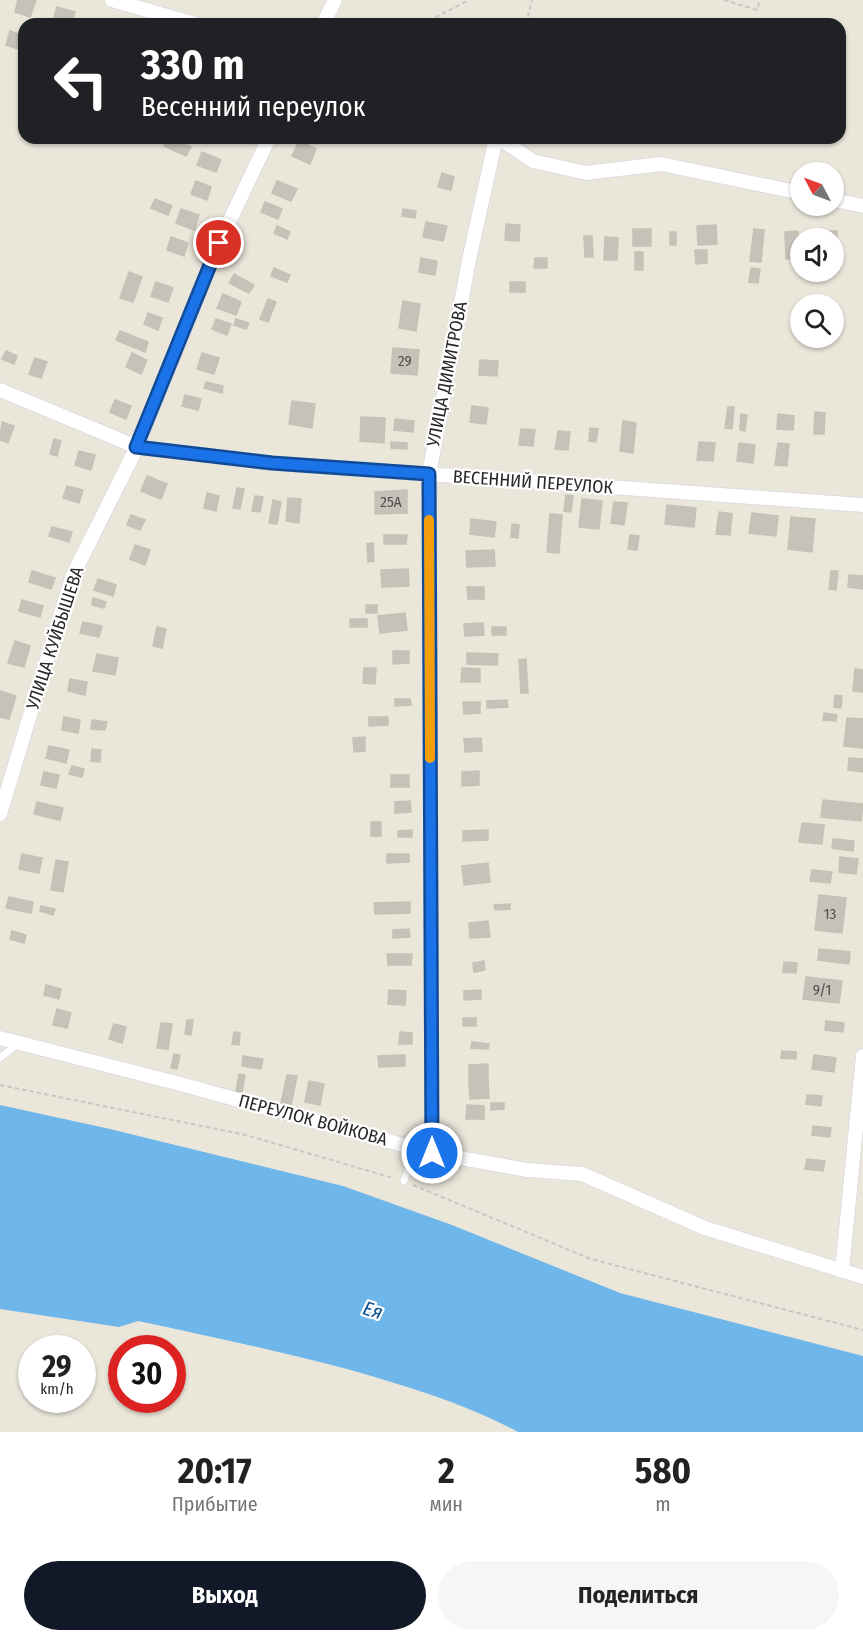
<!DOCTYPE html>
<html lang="ru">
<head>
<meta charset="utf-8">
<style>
	:root { --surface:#fff; --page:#f6f6f6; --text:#222; --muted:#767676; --accent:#111827 }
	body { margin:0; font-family:"Fira Sans Condensed",sans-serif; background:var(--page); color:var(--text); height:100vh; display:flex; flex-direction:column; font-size:22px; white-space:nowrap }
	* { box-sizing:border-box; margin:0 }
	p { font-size:20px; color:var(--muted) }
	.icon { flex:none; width:33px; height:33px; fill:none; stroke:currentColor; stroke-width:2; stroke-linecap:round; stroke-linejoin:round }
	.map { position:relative; height:1432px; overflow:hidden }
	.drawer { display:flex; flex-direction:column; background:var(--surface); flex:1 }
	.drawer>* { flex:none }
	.banner { position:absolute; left:18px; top:18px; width:828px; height:126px; border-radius:18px; box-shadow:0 2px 4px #0004; background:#202124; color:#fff; overflow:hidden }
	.needle { width:39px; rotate:311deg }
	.controls { position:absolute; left:790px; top:162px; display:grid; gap:12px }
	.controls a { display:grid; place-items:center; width:54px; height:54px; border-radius:50%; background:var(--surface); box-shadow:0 2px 4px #0004; font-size:30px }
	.speed { position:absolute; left:18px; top:1335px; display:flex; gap:12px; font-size:30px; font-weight:700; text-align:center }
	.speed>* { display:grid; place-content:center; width:78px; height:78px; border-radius:50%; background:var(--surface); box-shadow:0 2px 4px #0004; line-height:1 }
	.speed small { font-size:15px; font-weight:400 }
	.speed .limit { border:9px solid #d22; background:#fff; color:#111 }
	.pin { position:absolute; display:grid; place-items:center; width:51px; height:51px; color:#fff; margin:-26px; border:3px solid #fff; border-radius:50%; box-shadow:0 2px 6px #0007 }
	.me { position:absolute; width:66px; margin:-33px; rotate:0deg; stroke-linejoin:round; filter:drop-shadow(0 0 4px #0008) }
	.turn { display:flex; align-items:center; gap:21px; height:126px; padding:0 24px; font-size:27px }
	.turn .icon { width:78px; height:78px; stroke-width:2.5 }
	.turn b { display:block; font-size:42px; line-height:51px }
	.eta { display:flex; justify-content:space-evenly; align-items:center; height:102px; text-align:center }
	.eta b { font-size:36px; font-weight:700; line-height:42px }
	.primary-button { display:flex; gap:12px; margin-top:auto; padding:12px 24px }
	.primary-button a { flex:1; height:69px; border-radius:36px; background:var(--accent); color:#fff; font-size:24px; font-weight:700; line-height:69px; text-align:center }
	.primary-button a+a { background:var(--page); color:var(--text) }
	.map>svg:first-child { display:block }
</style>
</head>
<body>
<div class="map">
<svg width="863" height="1432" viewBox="0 0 863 1432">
	<rect width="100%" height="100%" fill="#eae6da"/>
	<!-- water -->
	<path fill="#6fb6ea" d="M0,1105L110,1129L343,1186L452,1225L620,1293L863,1356V1432H518C464,1403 406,1386 347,1369C278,1351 209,1336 138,1321L119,1327L0,1309Z"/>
	<!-- building -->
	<path fill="#c5c2b9" stroke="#c5c2b4" stroke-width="1.5" d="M18,0H36L30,17L15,12Z
		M57,7L75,12L71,24H52Z
		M10,31L24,36V51L6,45Z
		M167,138L191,147L186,156L164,146Z
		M299,141L316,149L310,164L292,156Z
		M202,152L221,160L216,172L197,165Z
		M442,173L454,177L451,190L438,187Z
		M196,181L211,187L207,200L191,194Z
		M277,181L297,189L291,201L272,193Z
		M155,199L172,206L168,215L151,208Z
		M265,202L282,209L278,219L261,212Z
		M181,209L199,215L194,230L176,223Z
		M403,209L416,211L415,218L402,216Z
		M426,222L447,226L443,241L423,237Z
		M506,224L520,225L519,241L505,240Z
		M716,225L717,244L698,245L697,226Z
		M277,226L290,232L287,239L274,233Z
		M633,229H651V246H633Z
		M754,229L764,230L761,262L750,261Z
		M798,231L799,259H786L785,232Z
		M820,231H837V252H834V238H820Z
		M670,232H676V245H670Z
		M584,236H592L593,257H585Z
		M171,237L188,243L184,256L167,250Z
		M605,237L618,238L617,260H604Z
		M695,250H707V263L696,264Z
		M635,252H643V270H635Z
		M421,258L437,261L435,275L419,272Z
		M535,258H547V268H534Z
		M274,268L290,275L287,282L271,276Z
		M751,268L760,269L758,283L749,282Z
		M129,272L142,277L133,302L120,298Z
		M234,274L254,285L249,293L229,283Z
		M156,282L173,288L168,302L151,296Z
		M510,282H525V292H510Z
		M223,294L241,302L236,315L217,308Z
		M268,299L276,302L268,322L260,319Z
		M403,301L420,304L416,331L399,328Z
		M148,313L162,318L158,330L144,324Z
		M216,319L231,324L227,335L212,329Z
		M236,319L249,323L246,329L234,325Z
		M120,331L148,342L145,352L116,340Z
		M393,348L419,350L417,375L391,373Z
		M6,351L17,356L14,364L2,359Z
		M132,353L147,360L141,374L126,367Z
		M202,353L219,358L214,374L197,369Z
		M35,358L47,362L41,378L29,374Z
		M480,360L498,361L497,376L479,375Z
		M206,382L223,386L222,393L204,388Z
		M185,395L201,399L198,410L182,406Z
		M115,400L131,406L126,419L110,412Z
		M292,401L315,404L312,428L289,424Z
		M472,406L488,408L486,424L470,422Z
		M728,407H734L732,429L725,428Z
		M815,412L825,413L824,434H814Z
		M741,414L747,415L745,431L740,430Z
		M778,414L794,416L793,430L777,429Z
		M361,417L385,418L384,443L360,441Z
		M395,419L414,421L413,432L394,430Z
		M623,421L636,423L633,453L620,451Z
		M2,422L14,426L8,443L0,440Z
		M590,428L598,429L596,442L589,441Z
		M521,429L535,430L533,446L519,445Z
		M558,431L570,432L568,450L555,449Z
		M54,439L61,441L57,456L50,454Z
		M391,442L407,443V449L391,448Z
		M699,442L715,443L713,461L697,460Z
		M739,443L755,445L753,463L737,461Z
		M778,443L789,444L787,466L775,465Z
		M79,451L95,455L91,470L75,465Z
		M147,476L167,484L161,499L141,491Z
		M67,486L83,490L79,503L63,498Z
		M237,488L244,489L240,509L233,508Z
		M407,490V513L375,514V492Z
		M207,493L219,496L216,511L204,508Z
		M566,495L573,496L571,512L564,511Z
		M255,496L263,497L260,512L252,511Z
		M288,498L301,499L299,523L286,521Z
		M582,499L602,501L599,529L579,527Z
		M273,500L281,502L277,524L269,523Z
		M614,502L627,503L624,525L611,523Z
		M667,505L696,508L694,527L665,524Z
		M719,512L732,514L730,535L716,534Z
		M752,513L778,516L776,536L749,533Z
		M550,514L562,515L559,553L547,552Z
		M131,515L145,520L140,530L127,525Z
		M791,517L815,519L812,552L788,549Z
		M471,519L496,522L494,537L470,534Z
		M512,524L519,525L518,538L511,537Z
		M52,527L72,532L69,542L49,536Z
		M384,535H407L406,544H384Z
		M630,535L639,536L637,550L628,549Z
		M373,543L374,561L368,562L367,544Z
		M135,545L150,550L145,565L130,559Z
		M494,550L495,566L467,567L466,551Z
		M408,569L409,586L382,587L381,570Z
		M32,571L55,578L51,589L29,582Z
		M831,571H838L836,590L829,589Z
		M849,575L863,576V589L848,587Z
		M98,579L116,585L113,596L94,590Z
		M467,587H484V599H468Z
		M93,598L106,602L104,608L92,605Z
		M22,600L43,606L40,617L19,611Z
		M366,605H377V613H366Z
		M405,613L407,630L380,633L378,616Z
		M350,619H367V627H350Z
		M83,622L102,626L99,637L80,633Z
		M483,623L484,635L465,636L464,624Z
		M157,627L166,629L162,648L153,646Z
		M492,627H506V635H492Z
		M15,641L30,646L24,667L8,663Z
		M393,651H409V663L393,664Z
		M467,653L498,654L497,665L467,664Z
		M97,654L118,658L115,675L93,671Z
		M526,659L528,693H521L519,660Z
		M364,668H376L375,684L363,683Z
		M462,668L480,669V682H461Z
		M855,669L863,670V692L853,691Z
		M70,679L87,682L85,695L68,691Z
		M0,691L16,696L9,719L0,717Z
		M835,695L842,696L841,708L834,707Z
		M395,699H410L411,705L395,706Z
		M507,700L508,707L487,708V701Z
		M463,702H480V713L464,714Z
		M824,713L837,715L836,721L823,720Z
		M64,717L80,720L78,733L62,730Z
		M369,717H388V725L369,726Z
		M847,718L863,719V748L844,746Z
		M92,720L107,722L105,730L91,729Z
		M365,737V751L354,752L353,738Z
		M481,738L482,751L465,752L464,739Z
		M49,746L69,750L66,763L46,758Z
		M92,749L101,750L100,762L91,761Z
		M849,758L863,759V772L848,770Z
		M72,766L84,769L82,777L69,774Z
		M479,771V785L462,786V772Z
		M44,772L59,775L56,788L41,785Z
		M391,775H409V787H391Z
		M823,800L863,804L861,821L821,817Z
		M410,801L411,812L395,813V802Z
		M37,802L63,808L60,820L34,814Z
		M371,822H381V836H371Z
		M802,823L824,825L822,844L799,842Z
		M412,830V837H398V831Z
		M488,830V840L463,841V831Z
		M833,839L854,841L853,851L832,848Z
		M22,854L42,858L39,873L19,869Z
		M387,854H409V862L387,863Z
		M840,857L858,859L856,874L839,872Z
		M56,860L68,862L63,892L51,890Z
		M488,863L490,882L464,885L462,866Z
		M812,870L832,872L830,883L810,881Z
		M819,895L846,898L842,933L815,930Z
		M9,897L33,902L31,913L6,908Z
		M410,902V913L375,914L374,903Z
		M510,904V909L495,910L494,905Z
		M41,906L55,909L53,915L40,911Z
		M488,921L490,937L470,938L469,923Z
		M409,929L410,937L393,938V930Z
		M12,931L26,935L24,943L10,939Z
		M819,949L850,952L849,964L818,960Z
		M387,954H412L411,965H388Z
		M484,961L485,970L474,972L473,963Z
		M784,962L797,963L796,973L783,972Z
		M806,977L842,981L839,1003L803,999Z
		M46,985L61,989L59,999L44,995Z
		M389,990L406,991L405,1005L388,1004Z
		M481,990V999L464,1000V991Z
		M57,1009L71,1013L67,1028L53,1025Z
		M463,1018H476V1026H463Z
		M187,1020H193L191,1035L185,1034Z
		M826,1021L844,1023L843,1032L825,1030Z
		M161,1023L172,1024L168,1049L157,1048Z
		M114,1024L126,1027L122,1043L109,1039Z
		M234,1032L240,1033L239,1045L232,1044Z
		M400,1032L412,1033V1044H399Z
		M472,1042L489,1044L488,1049L471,1048Z
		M782,1051L796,1052V1059L781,1058Z
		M174,1054L180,1055L177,1069L171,1068Z
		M405,1055V1066L379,1067L378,1056Z
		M814,1055L836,1058L834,1072L812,1069Z
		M243,1056L263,1059L261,1069L242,1066Z
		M488,1064V1081L469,1082V1065Z
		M239,1074L245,1075L242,1093L236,1092Z
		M287,1075L297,1076L291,1105L281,1103Z
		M309,1081L324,1084L320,1105L305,1102Z
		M488,1081L489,1098L470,1099L469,1082Z
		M807,1095L822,1096L821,1106L806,1104Z
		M491,1103H504V1109L491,1110Z
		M467,1105L484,1106V1119H466Z
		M813,1126L831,1128L830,1137L812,1135Z
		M807,1159L825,1161L823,1171L805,1169Z"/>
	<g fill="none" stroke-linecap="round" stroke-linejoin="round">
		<defs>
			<path id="service" d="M0,1058L19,1043
				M404,1181L415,1149"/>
			<path id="minor" d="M112,0L195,24
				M323,24L335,0
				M499,138L533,161L586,173L661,164L801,193
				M834,200L863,206
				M0,390L137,447L271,463L863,505
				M0,814L72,577L137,447L219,243L269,138
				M0,1038L173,1082L432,1153L527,1170L582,1174L705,1228L863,1277
				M432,1153L429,474L469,260L496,138
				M842,1271L863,1056"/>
		</defs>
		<!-- service casing -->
		<use href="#service" stroke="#cfd0e1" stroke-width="8"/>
		<!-- minor casing -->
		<use href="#minor" stroke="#cfd0e1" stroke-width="15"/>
		<!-- path -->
		<path stroke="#c7c7c7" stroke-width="2" stroke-dasharray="4.5 3" stroke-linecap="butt" d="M724,0L757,10L760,0
			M422,24L469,0
			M526,24L532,0
			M0,1085L246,1135L393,1178
			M413,1185L591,1259L863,1330"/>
		<!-- service -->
		<use href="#service" stroke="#fff" stroke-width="7"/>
		<!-- minor -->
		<use href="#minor" stroke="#fff" stroke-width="14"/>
	</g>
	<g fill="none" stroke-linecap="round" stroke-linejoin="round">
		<defs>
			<path id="route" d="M219,243L136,447L272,463L429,474L432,1153"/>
		</defs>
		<!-- route casing -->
		<use href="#route" stroke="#114b97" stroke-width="15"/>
		<!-- route -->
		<use href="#route" stroke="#1a73e8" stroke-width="10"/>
		<!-- slow -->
		<path stroke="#f59e0b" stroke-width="10" d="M429,520L430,758"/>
	</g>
	<g text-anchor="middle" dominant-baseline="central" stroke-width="4.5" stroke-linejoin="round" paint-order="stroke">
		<!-- number labels -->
		<g font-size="15" fill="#4f4e4c">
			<text x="405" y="361">29</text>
			<text x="391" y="502">25А</text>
			<text x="830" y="914">13</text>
			<text x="822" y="990">9/1</text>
		</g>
		<!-- street labels -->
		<g font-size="18" fill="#282828" stroke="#fff">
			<text transform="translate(447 374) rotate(-79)">УЛИЦА ДИМИТРОВА</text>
			<text transform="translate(533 482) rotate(4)">ВЕСЕННИЙ ПЕРЕУЛОК</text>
			<text transform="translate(55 638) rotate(-72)">УЛИЦА КУЙБЫШЕВА</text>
			<text transform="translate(313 1120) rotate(15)">ПЕРЕУЛОК ВОЙКОВА</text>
		</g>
		<!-- water labels -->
		<g font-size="20" font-style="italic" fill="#115293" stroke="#fff">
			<text transform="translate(373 1310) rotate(18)">Ея</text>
		</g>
	</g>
</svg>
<div class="controls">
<a><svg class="needle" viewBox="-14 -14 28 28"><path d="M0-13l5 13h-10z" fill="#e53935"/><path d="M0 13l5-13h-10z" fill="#767676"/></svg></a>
<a><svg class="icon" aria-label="sound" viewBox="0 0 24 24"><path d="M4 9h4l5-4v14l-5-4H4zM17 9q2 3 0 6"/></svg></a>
<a><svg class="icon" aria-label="search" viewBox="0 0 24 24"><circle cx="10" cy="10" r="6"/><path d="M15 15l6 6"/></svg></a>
</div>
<div class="speed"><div>29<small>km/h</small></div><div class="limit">30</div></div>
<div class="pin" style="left:219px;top:243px;background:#d93025"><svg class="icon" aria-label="arrive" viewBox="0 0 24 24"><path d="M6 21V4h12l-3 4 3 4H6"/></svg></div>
<svg class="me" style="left:432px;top:1153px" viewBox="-20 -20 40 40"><circle r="17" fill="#1a73e8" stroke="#fff" stroke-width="3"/><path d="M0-11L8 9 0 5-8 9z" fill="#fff"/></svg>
<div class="banner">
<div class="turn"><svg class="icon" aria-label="left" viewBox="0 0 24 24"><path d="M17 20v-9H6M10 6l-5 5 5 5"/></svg><div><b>330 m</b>Весенний переулок</div></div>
</div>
</div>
<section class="drawer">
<div class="eta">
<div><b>20:17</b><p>Прибытие</p></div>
<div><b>2</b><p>мин</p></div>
<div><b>580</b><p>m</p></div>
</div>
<div class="primary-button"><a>Выход</a><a>Поделиться</a></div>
</section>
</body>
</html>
